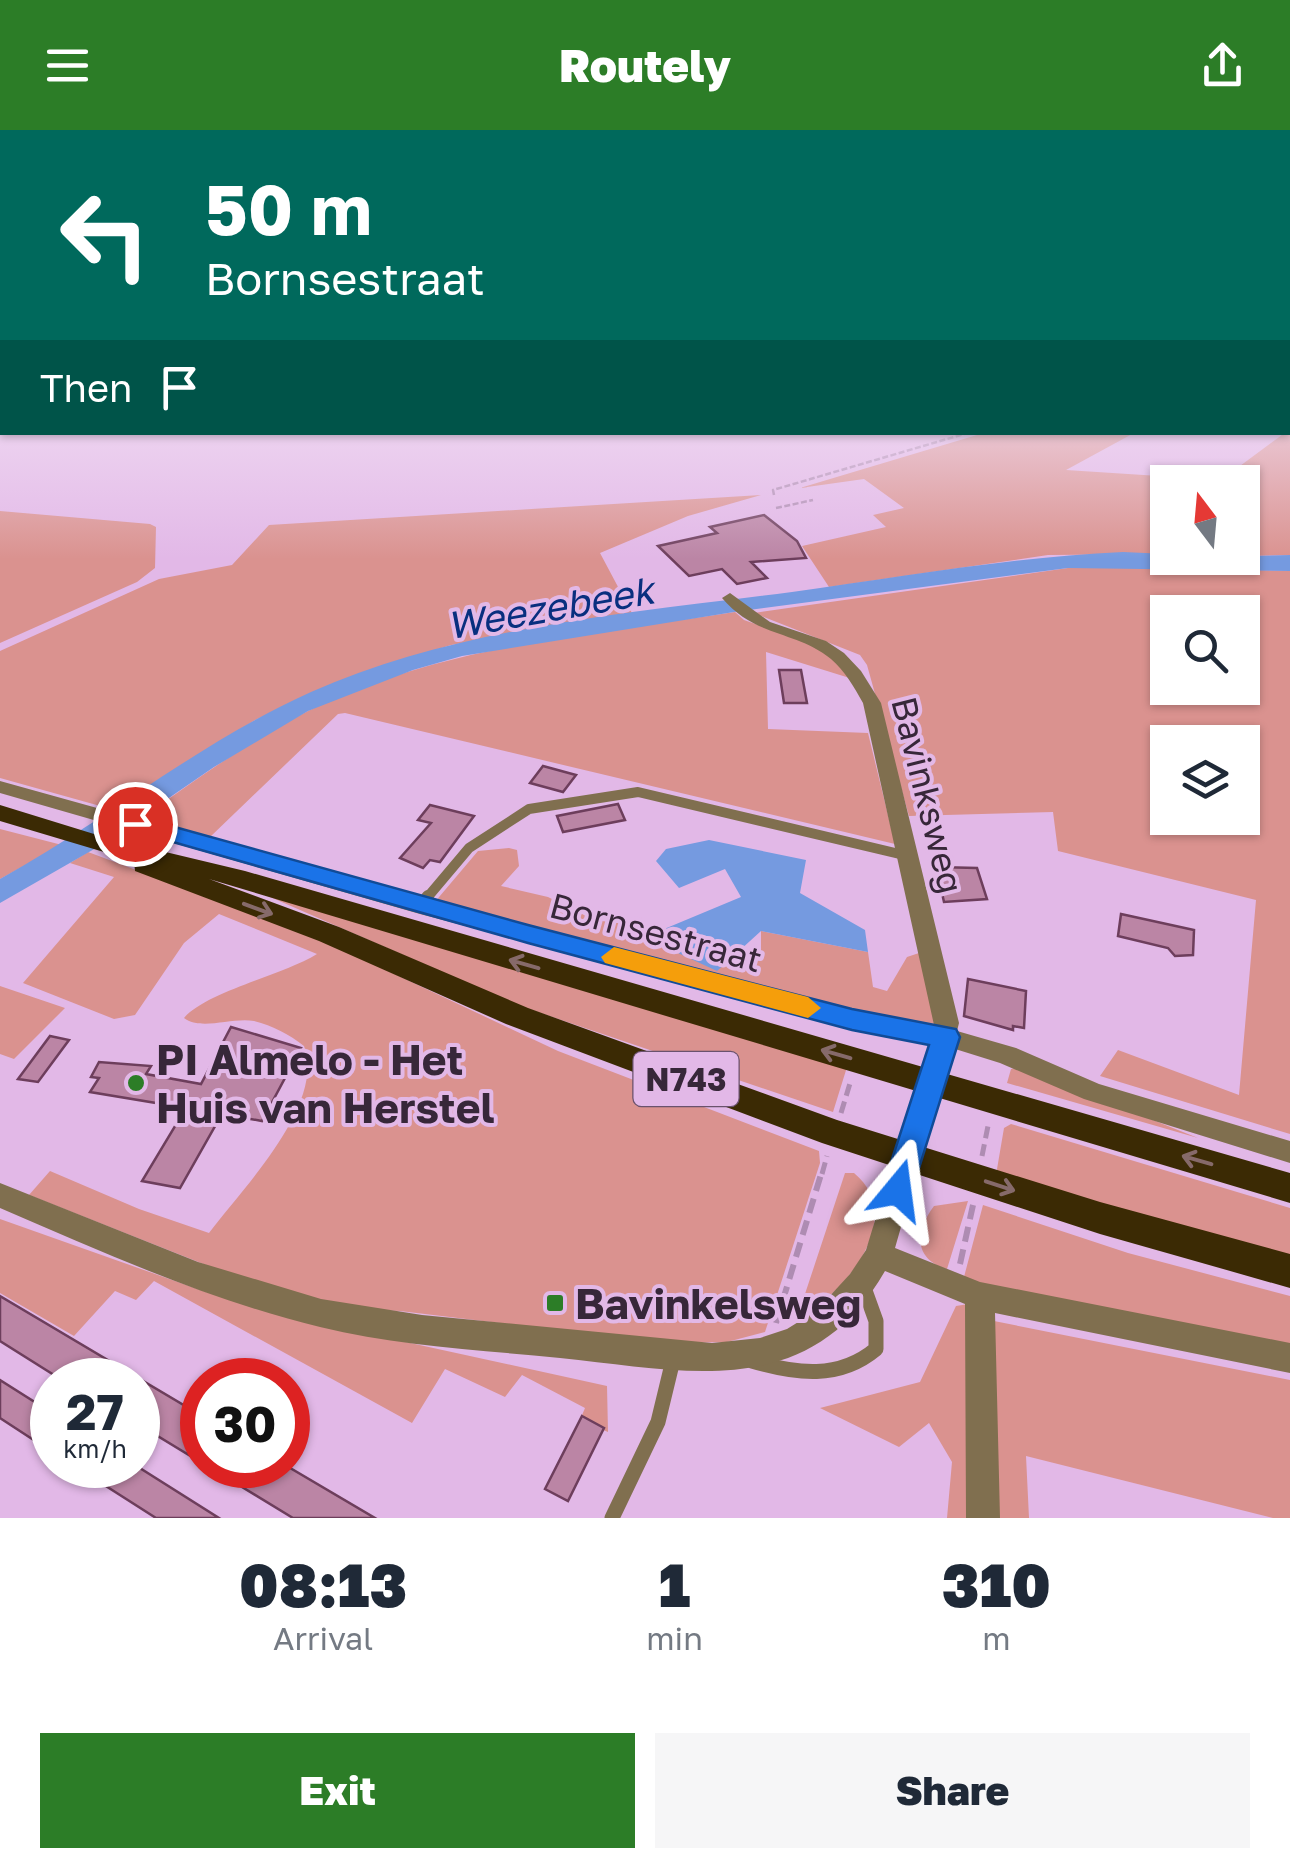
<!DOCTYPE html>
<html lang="en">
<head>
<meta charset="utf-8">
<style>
	:root { --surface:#fff; --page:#f6f6f7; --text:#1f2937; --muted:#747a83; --accent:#2c7d27 }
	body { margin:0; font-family:"Golos Text",sans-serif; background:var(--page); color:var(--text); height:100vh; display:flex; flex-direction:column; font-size:38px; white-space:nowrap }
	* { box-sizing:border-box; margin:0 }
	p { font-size:32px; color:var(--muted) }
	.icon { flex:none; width:55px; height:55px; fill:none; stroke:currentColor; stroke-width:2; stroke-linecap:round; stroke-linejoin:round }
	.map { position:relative; height:1388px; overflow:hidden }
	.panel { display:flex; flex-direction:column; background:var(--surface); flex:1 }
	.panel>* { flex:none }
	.top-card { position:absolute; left:0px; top:0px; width:1290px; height:305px; box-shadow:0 2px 8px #0004; background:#00695c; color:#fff; overflow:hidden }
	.needle { width:65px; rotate:344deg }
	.fabs { position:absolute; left:1150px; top:335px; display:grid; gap:20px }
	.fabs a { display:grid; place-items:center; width:110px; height:110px; border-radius:0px; background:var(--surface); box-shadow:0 2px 8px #0004; font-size:50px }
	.speed { position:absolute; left:30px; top:1228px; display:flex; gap:20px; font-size:50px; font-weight:700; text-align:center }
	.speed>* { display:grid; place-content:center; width:130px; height:130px; border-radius:50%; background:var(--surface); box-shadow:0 2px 8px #0004; line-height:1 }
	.speed small { font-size:25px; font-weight:400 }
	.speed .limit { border:15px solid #d22; background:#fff; color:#111 }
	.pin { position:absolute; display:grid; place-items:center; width:85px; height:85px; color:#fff; margin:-42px; border:5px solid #fff; border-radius:50%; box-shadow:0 2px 10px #0007 }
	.me { position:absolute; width:110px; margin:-55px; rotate:16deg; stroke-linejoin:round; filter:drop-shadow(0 0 8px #0008) }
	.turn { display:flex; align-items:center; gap:35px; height:210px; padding:0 40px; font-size:45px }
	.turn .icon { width:130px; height:130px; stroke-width:2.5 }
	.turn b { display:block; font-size:70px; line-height:85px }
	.then { display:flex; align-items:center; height:95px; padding:0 40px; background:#0003; gap:20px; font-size:38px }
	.eta { display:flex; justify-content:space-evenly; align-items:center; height:170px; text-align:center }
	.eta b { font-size:60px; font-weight:800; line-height:70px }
	.cta { display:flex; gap:20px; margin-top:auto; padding:20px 40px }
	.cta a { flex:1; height:115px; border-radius:0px; background:var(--accent); color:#fff; font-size:40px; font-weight:800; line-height:115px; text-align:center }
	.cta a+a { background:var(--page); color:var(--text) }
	header { display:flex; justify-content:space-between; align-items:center; height:130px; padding:0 40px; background:var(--accent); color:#fff; font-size:45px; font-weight:800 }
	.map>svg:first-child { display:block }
</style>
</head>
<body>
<header><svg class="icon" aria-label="menu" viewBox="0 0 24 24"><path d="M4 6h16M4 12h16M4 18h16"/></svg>Routely<svg class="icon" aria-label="share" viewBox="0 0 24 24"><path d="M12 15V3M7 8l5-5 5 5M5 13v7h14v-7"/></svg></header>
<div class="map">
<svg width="1290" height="1388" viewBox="0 0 1290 1388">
	<rect width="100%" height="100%" fill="#e2b8e7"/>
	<!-- green -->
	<path fill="#da928f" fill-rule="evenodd" d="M1290,299V425L1243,426L1242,352H1168L1167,424L1048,425L829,457L802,416L886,397L873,385L904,378L864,349L800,358L987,302L1134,303L1066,340L1221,350Z
		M761,365L688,386L600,423L633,485L451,515L358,544L257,589L111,679L0,648V521L159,449L232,435L269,395Z
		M0,381L150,394L156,397L155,438L137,452L0,513Z
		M1109,436L1290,441V1004L1100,946L1118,920L1239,965L1256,770L1058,721L1053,682L909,686L867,535L860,525L754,483L1068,438ZM1168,482H1242V558H1168ZM1168,612H1242V688H1168Z
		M735,482L744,490L824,518L856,550L766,522L768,599L868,603L895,714L345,583L338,584L209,708L142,688C195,650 249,611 308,581C439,516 591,504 735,482Z
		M0,699L62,715L0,749Z
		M509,718L517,720L519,736L501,756L548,767L594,790L633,795L761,831V801L868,822L873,857L887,861L907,827L922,822L938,895L859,883L434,773L478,721Z
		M88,722L318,808L558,921L819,1021L820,1033L765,1202L727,1212L666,1213L400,1181L350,1179L239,1148L29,1065L50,1041L139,1079L209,1103C242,1059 326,974 304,916C289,904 273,896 254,891C232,887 201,901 184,888C208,861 281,846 317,824L219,784L184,813L135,885L114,889L23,853L114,747L70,733Z
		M268,766L847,937L833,982L520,876Z
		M0,856L65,878L14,929L0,924Z
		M1020,937L1198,1008L1007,953L1011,939Z
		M1011,994L1290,1078V1129L996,1045L1004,998Z
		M845,1043H854C905,1085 851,1157 807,1182L802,1179L804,1167Z
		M968,1071L947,1139C913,1129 915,1101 934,1076Z
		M983,1075L1128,1123L1290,1166V1215L991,1158L964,1147Z
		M0,1089L206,1162L305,1190L607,1256L608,1302L580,1290L585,1278L522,1245L505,1267L445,1239L412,1293L154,1151L136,1170L115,1161L74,1206L0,1163Z
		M975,1173L973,1388H947L952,1332L929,1293L899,1317L820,1278L920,1252L956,1176Z
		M994,1191L1290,1250V1388H1273L1026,1326L1029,1388H993Z"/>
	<!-- water -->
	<path fill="#759ae0" d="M1123,422L1167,424L1168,428L1290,425V441L1068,438L734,482L462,526L413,540L308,581L214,637L96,718L0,773V749C105,691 201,611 311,562C460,496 632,483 792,462C902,447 1012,427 1123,422Z
		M709,710L806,730L800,763L865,800L868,822L761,801L717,841L678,823L657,802L741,767L725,739L679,758L656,731L666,719Z"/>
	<!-- building -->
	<path fill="#bb85a5" stroke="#6d3e5c" stroke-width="2.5" d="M764,385L797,411L806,428L751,432L767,448L737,454L722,439L689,446L658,416L717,403L710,397Z
		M779,540H801L807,573H784Z
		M543,636L576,645L563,662L530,653Z
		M618,674L625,690L563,702L557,686Z
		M430,675L474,686L440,732L430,730L423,738L400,728L431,693L418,690Z
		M936,737L977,738L987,769L944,772Z
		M1121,784L1194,800L1193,825L1175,826L1168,818L1118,806Z
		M968,849L1026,861L1024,898L1013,896V900L964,886Z
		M231,897L301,918L262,991L222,984L180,1058L142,1051L186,978L90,962L99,948L91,947L99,932L151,936L146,944L201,954Z
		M50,906L69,910L38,952L18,949Z
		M0,1166L202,1286V1333L138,1294V1250H62L0,1211Z
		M0,1250L52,1283V1322L0,1288Z
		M582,1286L604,1298L568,1371L545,1359Z
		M73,1335H135L219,1388H156Z
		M206,1335H285L375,1388H293Z"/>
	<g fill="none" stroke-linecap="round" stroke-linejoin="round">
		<!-- path-far2 -->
		<path stroke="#ae8cb2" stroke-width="2.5" stroke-dasharray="6 2.5" stroke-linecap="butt" d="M774,365L773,360L971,302
			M776,378L813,370"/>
		<!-- path-far1 -->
		<path stroke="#ae8cb2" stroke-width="5" stroke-dasharray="12 6" stroke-linecap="butt" d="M841,983L851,950
			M982,1026L989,991
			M822,1044L827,1026"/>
		<!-- path -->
		<path stroke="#ae8cb2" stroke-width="6" stroke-dasharray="15 8" stroke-linecap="butt" d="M960,1134L973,1075
			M776,1193L822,1041"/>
		<!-- service-far2 -->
		<path stroke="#806f4f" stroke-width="10" d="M426,769L469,718L529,679L638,662L908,726"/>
		<!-- service-far1 -->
		<path stroke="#806f4f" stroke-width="12" d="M420,776L428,766"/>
		<!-- service -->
		<path stroke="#806f4f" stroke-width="15" d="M752,1231C796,1244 839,1250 876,1219V1191L863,1155
			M612,1388L658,1292L674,1226"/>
		<!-- minor -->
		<path fill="#806f4f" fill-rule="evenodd" d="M730,463L770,492L826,511L844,523L861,541L881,573L959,893L957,901L1016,918L1099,954L1290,1011V1033L1084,969L1000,933L952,918L895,1118L980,1152L1290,1213V1243L995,1183L1000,1388H966L965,1174L885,1141C809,1273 687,1241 560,1228C480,1220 398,1216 320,1197C209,1170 104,1123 0,1078V1053L198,1132L321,1169L422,1185L712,1213L760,1208L787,1199L816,1181L850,1144L866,1120L929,913L852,898L420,784L0,663V651L420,768L852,880L934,895L863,573C854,557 845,541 831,529C795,500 756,508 722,468Z"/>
		<!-- primary -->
		<path fill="#3b2a04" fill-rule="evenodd" d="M0,675L107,708L245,741L1290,1043V1073L209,749L339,797L528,878L837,990L1100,1072L1290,1124V1158L1100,1104L822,1013L506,894L319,811L135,741L134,731L0,691Z"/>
	</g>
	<!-- one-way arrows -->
	<defs><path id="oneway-shaft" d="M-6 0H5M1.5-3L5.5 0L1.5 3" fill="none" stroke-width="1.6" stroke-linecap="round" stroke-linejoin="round" transform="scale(2.5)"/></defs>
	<g stroke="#866a6a">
		<use href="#oneway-shaft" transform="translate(258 779) rotate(20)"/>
		<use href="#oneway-shaft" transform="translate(524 834) rotate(-164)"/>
		<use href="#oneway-shaft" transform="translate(836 924) rotate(-164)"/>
		<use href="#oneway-shaft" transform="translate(1197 1030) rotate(-164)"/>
		<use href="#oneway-shaft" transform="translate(1000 1056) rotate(18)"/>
	</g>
	<!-- sky -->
	<linearGradient id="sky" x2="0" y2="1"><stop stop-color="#7aaae5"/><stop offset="0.55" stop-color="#f2dff4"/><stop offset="1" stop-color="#f2dff4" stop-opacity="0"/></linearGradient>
	<rect width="1290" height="429" fill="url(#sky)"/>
	<!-- route -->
	<path fill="#1a73e8" stroke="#114b97" stroke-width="2.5" d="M135,686L528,795L852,879L956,899L960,907L909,1070L898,1074L887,1070L882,1060L929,915L852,900L528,813L127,699L124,694Z"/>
	<!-- slow -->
	<path fill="#f59e0b" d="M614,817L808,867L821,878L808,888L605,833L601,827Z"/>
	<!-- markers -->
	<g fill="#2c7d27" stroke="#e2b8e7" stroke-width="4">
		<circle cx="136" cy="953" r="10"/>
		<rect x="545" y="1163" width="20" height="20" rx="5"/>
	</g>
	<g text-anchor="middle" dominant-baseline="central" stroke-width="8" stroke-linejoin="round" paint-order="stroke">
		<!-- shield labels -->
		<rect fill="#e2b8e7" stroke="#6a526d" stroke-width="2.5" x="633.5" y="922" width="105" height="54" rx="8"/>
		<g font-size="32" font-weight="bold" fill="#372739">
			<text x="686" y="949">N743</text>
		</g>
		<!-- street labels -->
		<g font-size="35" fill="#372739" stroke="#e2b8e7">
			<text transform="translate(928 665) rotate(76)">Bavinksweg</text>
			<text transform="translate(656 802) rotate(15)">Bornsestraat</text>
		</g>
		<!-- water labels -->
		<g font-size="38" font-style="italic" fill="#082f7f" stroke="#e2b8e7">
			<text transform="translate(550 477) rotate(-10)">Weezebeek</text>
		</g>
		<!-- near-poi labels -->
		<g font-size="42" font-weight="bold" fill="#372739" stroke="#e2b8e7" text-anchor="start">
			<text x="156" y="929">PI Almelo - Het<tspan x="156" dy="48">Huis van Herstel</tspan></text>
			<text x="575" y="1173">Bavinkelsweg</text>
		</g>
	</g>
</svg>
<div class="fabs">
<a><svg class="needle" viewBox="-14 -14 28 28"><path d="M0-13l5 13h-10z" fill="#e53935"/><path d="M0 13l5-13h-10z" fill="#747a83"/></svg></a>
<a><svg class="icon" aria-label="search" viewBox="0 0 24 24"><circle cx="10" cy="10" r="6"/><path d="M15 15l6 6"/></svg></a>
<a><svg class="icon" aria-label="layers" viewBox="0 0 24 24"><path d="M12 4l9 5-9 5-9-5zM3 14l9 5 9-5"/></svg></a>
</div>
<div class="speed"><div>27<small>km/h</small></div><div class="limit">30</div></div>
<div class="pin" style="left:135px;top:694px;background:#d93025"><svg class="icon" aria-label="arrive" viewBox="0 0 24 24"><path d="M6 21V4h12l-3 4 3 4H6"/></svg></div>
<svg class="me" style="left:898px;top:1060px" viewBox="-20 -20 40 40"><path d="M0-17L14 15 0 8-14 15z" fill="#1a73e8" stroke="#fff" stroke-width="4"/></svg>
<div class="top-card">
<div class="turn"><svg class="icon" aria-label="left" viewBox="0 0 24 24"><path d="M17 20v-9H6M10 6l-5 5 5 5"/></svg><div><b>50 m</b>Bornsestraat</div></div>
<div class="then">Then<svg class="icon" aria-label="arrive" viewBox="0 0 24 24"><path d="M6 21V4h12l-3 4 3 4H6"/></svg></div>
</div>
</div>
<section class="panel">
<div class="eta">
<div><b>08:13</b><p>Arrival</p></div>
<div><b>1</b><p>min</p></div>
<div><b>310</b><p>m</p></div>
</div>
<div class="cta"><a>Exit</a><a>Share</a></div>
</section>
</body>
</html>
